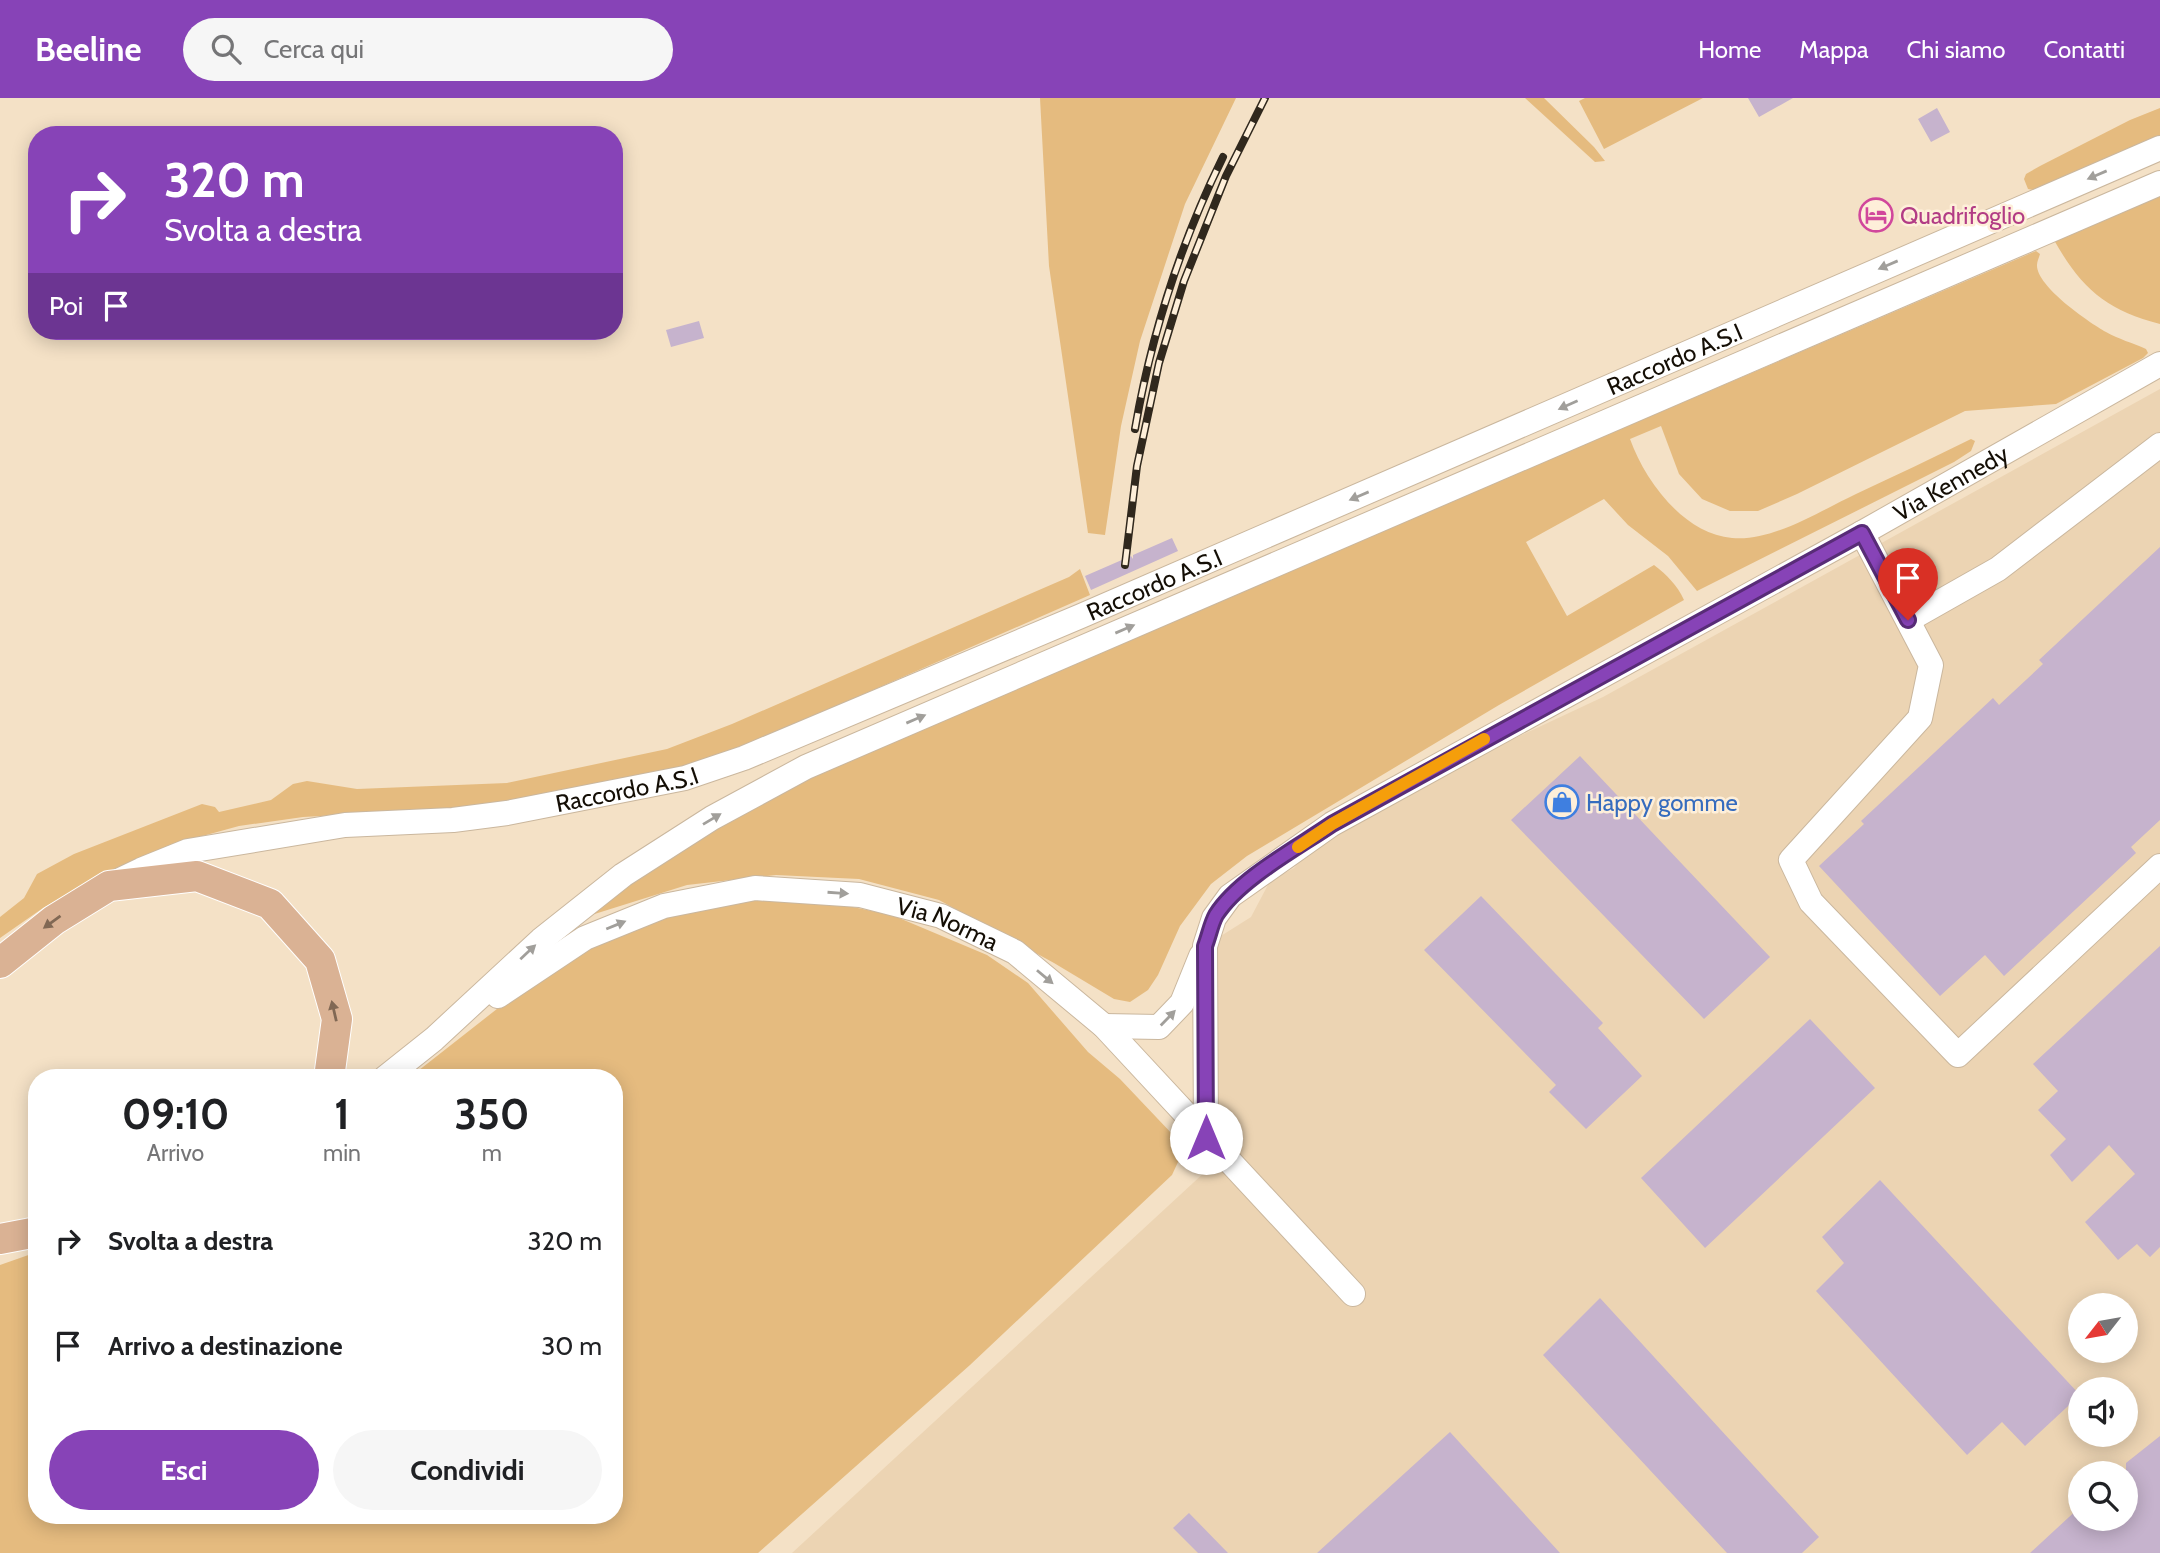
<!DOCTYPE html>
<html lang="it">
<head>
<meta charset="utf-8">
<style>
	:root { --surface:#fff; --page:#f6f6f6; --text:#202124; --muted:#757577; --accent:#8743b7 }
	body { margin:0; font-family:Cabin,sans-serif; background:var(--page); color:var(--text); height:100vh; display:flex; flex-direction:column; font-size:26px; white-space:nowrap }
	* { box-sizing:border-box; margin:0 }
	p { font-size:23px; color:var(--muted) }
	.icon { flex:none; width:38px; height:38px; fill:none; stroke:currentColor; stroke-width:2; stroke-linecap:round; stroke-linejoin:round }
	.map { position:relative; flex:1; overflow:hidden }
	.side { position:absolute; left:28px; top:971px; width:595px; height:455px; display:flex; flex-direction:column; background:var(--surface); border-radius:28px; box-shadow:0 4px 18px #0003 }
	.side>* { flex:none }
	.banner { position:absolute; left:28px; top:28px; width:595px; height:214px; border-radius:28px; box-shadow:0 4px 18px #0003; background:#8743b7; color:#fff; overflow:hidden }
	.needle { width:46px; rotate:239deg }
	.controls { position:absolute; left:2068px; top:1195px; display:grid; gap:14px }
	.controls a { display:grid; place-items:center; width:70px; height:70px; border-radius:50%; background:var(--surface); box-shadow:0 4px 18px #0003; font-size:35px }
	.pin { position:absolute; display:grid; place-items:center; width:60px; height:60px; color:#fff; margin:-72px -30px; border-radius:50% 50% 50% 0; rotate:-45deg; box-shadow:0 0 7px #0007 }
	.pin .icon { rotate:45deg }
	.me { position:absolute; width:77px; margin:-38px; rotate:0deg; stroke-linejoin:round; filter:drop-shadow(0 0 5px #0008) }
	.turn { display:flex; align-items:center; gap:24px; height:147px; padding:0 21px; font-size:32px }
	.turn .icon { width:91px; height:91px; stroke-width:2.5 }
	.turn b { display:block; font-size:49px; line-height:60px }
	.then { display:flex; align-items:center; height:66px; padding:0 21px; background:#0003; gap:14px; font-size:26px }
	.eta { display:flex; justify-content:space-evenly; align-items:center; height:119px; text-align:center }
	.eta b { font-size:42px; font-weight:700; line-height:49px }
	.cta { display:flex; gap:14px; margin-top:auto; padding:14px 21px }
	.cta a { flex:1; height:80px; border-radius:42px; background:var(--accent); color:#fff; font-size:28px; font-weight:700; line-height:80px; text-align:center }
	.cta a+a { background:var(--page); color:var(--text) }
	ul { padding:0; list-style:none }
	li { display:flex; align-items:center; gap:21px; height:105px; padding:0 21px }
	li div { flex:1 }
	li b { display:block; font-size:26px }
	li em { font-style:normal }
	header { display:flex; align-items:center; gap:42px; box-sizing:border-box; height:98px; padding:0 35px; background:var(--accent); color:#fff }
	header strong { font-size:33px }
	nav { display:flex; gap:38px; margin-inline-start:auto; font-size:24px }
	.search { width:490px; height:63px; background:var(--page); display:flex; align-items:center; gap:18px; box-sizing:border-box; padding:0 24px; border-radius:38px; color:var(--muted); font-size:26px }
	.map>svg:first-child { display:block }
</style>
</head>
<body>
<header>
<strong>Beeline</strong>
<div class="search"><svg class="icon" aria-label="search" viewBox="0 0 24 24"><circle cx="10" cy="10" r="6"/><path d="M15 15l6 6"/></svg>Cerca qui</div>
<nav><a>Home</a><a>Mappa</a><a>Chi siamo</a><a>Contatti</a></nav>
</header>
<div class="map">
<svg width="2160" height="1455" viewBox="0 0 2160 1455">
	<rect width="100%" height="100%" fill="#f4e1c6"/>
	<!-- built -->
	<path fill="#ecd4b3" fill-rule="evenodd" d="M2160,291V1455H792L1206,1073L1205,848L1251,819L1270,783L1294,770L1332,726L1603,599ZM2081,1208H2126V1253H2081ZM2081,1292H2126V1337H2081ZM2081,1376H2126V1421H2081Z"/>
	<!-- green -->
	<path fill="#e5bb7f" d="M1040,0H1236L1185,106L1140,243L1121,328L1105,437L1088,435L1049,168Z
		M1525,0H1544L1594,49L1605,63L1595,64Z
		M1585,0H1703L1604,51L1579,3Z
		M2160,10V38L2033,92L2028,91L2024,81L2026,76L2040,68L2130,22Z
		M2160,96V226C2106,212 2081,190 2054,142Z
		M2036,153L2040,156C2039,160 2037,163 2037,167C2036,188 2088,224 2106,234C2118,241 2133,245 2146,251L2148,255L2143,260L2056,306L1965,313L1797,396L1758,413H1730L1702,401L1679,376L1661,328L1630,341C1645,383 1684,436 1732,440C1772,444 1820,413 1856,396C1894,378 1933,360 1971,341L1975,343L1971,353L1954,364L1697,493L1668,458L1628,427L1604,401L1526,444L1567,518L1654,467C1667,477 1677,487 1684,502L1499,607L1247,758L1211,786L1180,828L1158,877L1148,892L1130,904L1114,901L1054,865L939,802L859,781L776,777L687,787L585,819L639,776L794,685Z
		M1080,471L1090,497L743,649L679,671L486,709L303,719L239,728L188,742L104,775L43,810L0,840V819L24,800L37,776L74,756L202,706L215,709L219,714L271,702L293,686L307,683L357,691L507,685L667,651L732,626L1069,479Z
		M739,802L828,804L892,817L987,857L1028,885L1088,954L1120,981L1175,1039L1180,1051L1178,1064L1172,1077L970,1267L758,1455H0V1167L37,1154V1418H614V980H409L558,863L617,832Z"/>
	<!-- building -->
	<path fill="#c6b3cd" d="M1748,0H1793L1759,19Z
		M1937,10L1950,34L1931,44L1918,21Z
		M699,223L704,240L671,249L666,232Z
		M1172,440L1178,453L1091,492L1085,478L1131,458L1133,461V457Z
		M2160,449V722L2131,749L2136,755L2004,878L1985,857L1940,898L1819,768L1864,726L1861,723L1993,600L1999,607L2043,566L2039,562Z
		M1580,658L1770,859L1704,921L1511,722Z
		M1481,798L1603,925L1598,930L1642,978L1586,1031L1549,994L1556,987L1424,852Z
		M2160,848V1149L2150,1159L2137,1146L2118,1162L2085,1124L2135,1076L2109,1047L2072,1084L2050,1057L2066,1041L2038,1012L2058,993L2033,966Z
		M1810,921L1875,990L1705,1150L1641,1080Z
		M1880,1082L2080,1297L2025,1348L2002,1324L1967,1357L1816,1193L1844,1165L1822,1139Z
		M1600,1200L1819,1439L1802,1455H1727L1543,1257Z
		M1450,1334L1560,1455H1317Z
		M2160,1338V1455H2030L2081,1408V1421H2126V1365Z
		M1189,1415L1228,1455H1198L1173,1430Z"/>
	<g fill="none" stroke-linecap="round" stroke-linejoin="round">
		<defs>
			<g id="minor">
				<path d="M1862,435L1931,567L1920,620L1791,762L1811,804L1958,957L2160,768"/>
				<path d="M1908,522L1998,471L2160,347"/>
				<path id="s1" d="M118,783L141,772L188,753L345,727L453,722L507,715L685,680L744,660L1081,518L2160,50"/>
				<path id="s2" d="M498,898L585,840L664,808L755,790L860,797L941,818L1015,854L1104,928L1353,1196"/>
				<path d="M1104,928L1159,929L1182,905L1201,858"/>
				<path d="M385,980L434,941L541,842L623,777L712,720L806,669L2160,85"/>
				<path id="s3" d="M1206,1040L1205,848L1214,820L1230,798L1332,726L1862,435L2160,266"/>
			</g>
			<path id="major" d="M0,865L54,822L109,788L197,778L270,806L320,862L337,921L329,980
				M0,1141L37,1134"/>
		</defs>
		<!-- minor casing -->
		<use href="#minor" stroke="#cab79e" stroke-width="26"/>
		<!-- major casing -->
		<use href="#major" stroke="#fff" stroke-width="32"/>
		<!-- minor -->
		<use href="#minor" stroke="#fff" stroke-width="24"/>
		<!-- major -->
		<use href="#major" stroke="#dab294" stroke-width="30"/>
		<defs>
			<path id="rail" d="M1135,331C1151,238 1181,144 1223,59
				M1125,467L1137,368L1159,265L1184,183L1226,78L1265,0"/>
		</defs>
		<!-- rail casing -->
		<use href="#rail" stroke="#30281d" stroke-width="8"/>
		<!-- rail -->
		<use href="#rail" stroke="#feefd9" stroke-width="5" stroke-dasharray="16" stroke-linecap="butt"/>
	</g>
	<!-- one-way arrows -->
	<defs><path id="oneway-solid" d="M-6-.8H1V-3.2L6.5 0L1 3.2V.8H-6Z" transform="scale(1.75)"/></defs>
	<g fill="#a19f9b">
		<use href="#oneway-solid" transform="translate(2097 77) rotate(157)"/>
		<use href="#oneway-solid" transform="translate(1888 167) rotate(157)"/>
		<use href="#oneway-solid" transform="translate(1568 307) rotate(156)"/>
		<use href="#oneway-solid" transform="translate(1359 398) rotate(157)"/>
		<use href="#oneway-solid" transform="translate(1125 531) rotate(-23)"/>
		<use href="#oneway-solid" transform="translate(916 621) rotate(-23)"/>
		<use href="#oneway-solid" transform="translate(712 721) rotate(-31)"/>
		<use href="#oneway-solid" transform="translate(838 795) rotate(4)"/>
		<use href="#oneway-solid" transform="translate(616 827) rotate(-22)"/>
		<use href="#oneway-solid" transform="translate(528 854) rotate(-43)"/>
		<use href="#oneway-solid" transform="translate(1045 879) rotate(40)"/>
		<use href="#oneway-solid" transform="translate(1168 920) rotate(-46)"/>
	</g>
	<g fill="#816854">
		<use href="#oneway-solid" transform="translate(52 824) rotate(144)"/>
		<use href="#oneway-solid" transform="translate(334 913) rotate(-103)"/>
	</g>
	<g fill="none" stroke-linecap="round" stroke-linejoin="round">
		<defs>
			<path id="route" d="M1206,1040L1205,848C1209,838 1211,826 1216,817C1239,781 1297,750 1332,726L1862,435L1908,522"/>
		</defs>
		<!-- route casing -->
		<use href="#route" stroke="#582c77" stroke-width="18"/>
		<!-- route -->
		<use href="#route" stroke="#8743b7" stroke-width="12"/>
		<!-- slow -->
		<path stroke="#f59e0b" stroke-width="12" d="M1298,749L1332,726L1484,641"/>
	</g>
	<!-- icons -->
	<defs>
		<symbol id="hotel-ring" viewBox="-11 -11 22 22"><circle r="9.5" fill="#feefd9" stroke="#d1479c" stroke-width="1.5"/><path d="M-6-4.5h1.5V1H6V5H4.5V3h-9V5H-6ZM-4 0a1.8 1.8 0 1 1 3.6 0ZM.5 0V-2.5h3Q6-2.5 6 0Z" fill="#d1479c"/></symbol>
		<symbol id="shop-ring" viewBox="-11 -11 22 22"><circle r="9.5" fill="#feefd9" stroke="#3f7fe0" stroke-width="1.5"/><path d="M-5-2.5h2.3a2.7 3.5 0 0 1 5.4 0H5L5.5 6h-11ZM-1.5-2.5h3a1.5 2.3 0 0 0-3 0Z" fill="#3f7fe0"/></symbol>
	</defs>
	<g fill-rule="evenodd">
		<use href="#hotel-ring" x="1857" y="98" width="38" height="38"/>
		<use href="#shop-ring" x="1543" y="685" width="38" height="38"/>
	</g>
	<g text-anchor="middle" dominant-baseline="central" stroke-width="5" stroke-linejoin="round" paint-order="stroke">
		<!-- hotel labels -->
		<g font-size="24" fill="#b23c85" stroke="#feefd9" text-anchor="start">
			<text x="1900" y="117">Quadrifoglio</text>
		</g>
		<!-- street labels -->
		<g font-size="24" fill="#140e05" stroke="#feefd9">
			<text stroke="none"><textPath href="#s1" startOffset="1654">Raccordo A.S.I</textPath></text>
			<text stroke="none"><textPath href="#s3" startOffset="1080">Via Kennedy</textPath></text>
			<text stroke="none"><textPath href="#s1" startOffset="1087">Raccordo A.S.I</textPath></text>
			<text stroke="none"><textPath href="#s1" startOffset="520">Raccordo A.S.I</textPath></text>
			<text stroke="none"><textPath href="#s2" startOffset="480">Via Norma</textPath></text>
		</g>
		<!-- shop labels -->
		<g font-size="24" fill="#366cbe" stroke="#feefd9" text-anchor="start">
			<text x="1586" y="704">Happy gomme</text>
		</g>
	</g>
</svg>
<div class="controls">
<a><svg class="needle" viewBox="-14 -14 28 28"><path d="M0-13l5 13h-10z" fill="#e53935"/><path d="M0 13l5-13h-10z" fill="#757577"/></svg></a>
<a><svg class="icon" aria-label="sound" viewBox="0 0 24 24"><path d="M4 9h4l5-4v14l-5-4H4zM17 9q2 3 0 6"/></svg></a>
<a><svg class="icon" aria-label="search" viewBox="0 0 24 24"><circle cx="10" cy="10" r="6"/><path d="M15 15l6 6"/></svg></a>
</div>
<div class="pin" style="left:1908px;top:522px;background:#d93025"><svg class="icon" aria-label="arrive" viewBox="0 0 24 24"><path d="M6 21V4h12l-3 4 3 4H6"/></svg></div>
<svg class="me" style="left:1206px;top:1040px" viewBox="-20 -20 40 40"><circle r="19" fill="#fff"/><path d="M0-13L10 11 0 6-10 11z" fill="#8743b7"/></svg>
<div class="banner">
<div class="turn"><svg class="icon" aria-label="right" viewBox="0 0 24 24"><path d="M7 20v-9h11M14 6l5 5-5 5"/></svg><div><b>320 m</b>Svolta a destra</div></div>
<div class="then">Poi<svg class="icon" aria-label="arrive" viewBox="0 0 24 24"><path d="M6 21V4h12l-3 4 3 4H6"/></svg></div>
</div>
<section class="side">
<div class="eta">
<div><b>09:10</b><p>Arrivo</p></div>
<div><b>1</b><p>min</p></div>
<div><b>350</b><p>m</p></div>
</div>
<ul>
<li><svg class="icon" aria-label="right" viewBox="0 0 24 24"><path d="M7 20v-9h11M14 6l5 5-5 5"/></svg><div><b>Svolta a destra</b></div><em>320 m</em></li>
<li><svg class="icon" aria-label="arrive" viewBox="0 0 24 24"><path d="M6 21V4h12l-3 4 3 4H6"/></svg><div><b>Arrivo a destinazione</b></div><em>30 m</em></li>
</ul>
<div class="cta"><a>Esci</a><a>Condividi</a></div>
</section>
</div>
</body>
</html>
